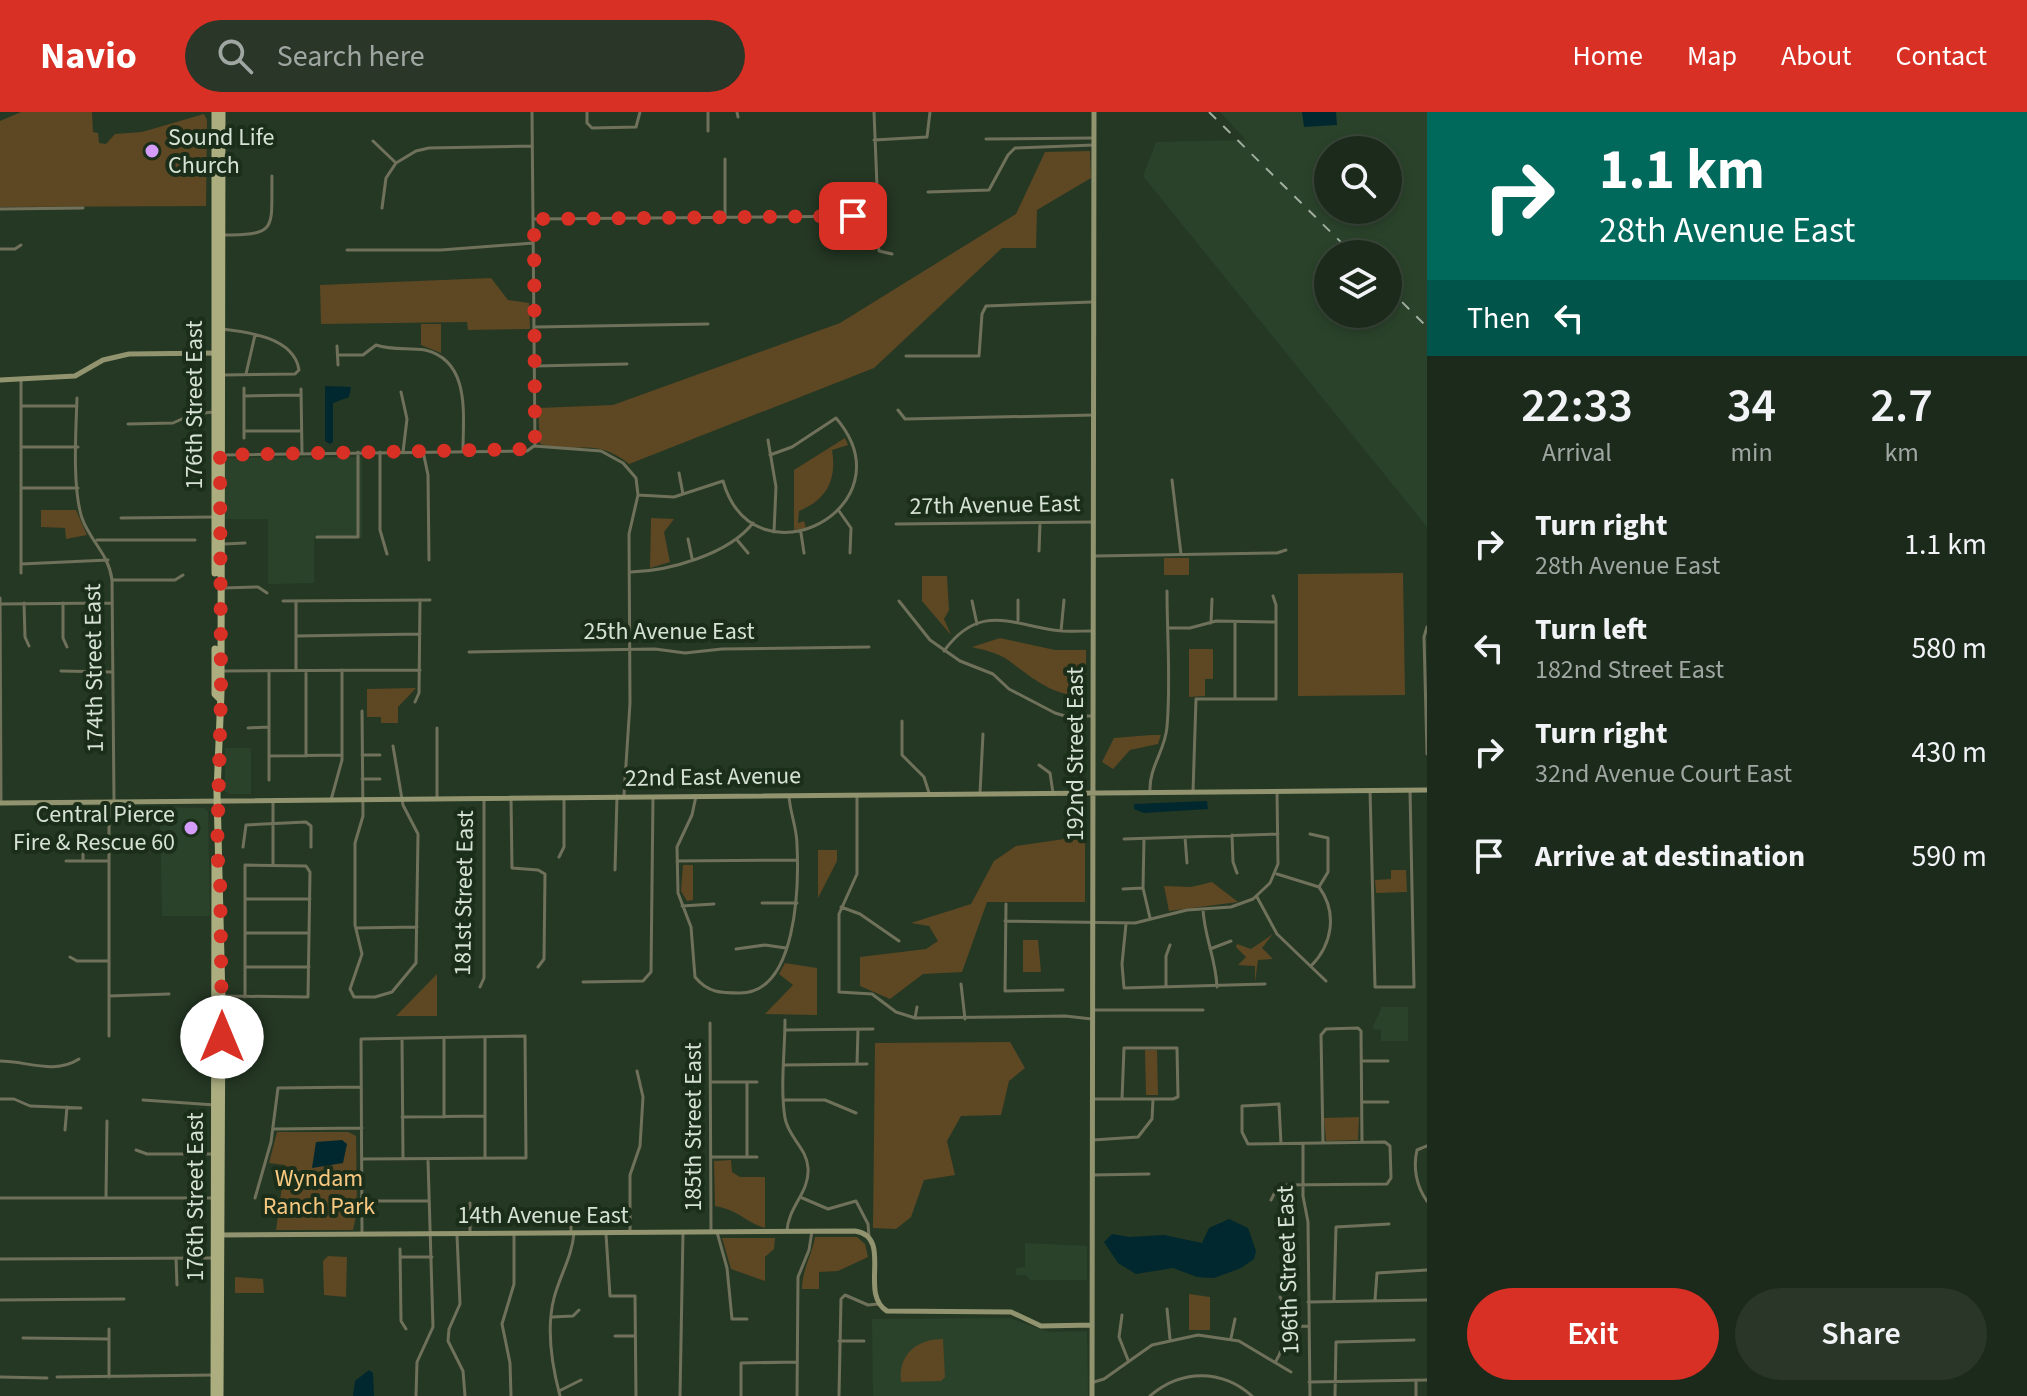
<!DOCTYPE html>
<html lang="en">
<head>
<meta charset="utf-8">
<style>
	:root { --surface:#1c2a1b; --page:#293628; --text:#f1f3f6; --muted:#a0a7a3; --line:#3a463a; --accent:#d93025 }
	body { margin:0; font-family:"Source Sans 3",sans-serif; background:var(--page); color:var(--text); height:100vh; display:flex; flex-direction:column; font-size:30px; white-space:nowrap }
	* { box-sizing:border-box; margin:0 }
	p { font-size:26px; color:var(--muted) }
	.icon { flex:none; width:44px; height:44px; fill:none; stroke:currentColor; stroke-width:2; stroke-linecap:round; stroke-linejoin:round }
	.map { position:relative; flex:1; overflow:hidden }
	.details { display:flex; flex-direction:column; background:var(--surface); width:600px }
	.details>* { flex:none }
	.banner { background:#00695c; color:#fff; overflow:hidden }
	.tools { position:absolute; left:1314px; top:24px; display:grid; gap:16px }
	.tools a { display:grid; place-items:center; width:88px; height:88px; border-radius:50%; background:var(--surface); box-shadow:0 4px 12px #0003,0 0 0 2px var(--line); font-size:40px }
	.pin { position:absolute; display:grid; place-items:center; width:68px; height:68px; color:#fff; margin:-34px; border-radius:16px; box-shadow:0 4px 12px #0006 }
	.me { position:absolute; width:88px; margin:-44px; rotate:0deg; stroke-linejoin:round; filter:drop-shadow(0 0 6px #0008) }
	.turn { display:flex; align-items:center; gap:28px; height:168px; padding:0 40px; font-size:36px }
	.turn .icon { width:104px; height:104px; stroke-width:2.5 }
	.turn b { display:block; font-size:56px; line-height:68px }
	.then { display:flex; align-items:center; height:76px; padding:0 40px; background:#0003; gap:16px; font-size:30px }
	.eta { display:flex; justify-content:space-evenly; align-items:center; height:136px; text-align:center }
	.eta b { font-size:48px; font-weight:600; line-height:56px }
	.primary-button { display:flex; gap:16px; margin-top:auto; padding:16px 40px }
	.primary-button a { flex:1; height:92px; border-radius:48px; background:var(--accent); color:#fff; font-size:32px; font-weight:600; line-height:92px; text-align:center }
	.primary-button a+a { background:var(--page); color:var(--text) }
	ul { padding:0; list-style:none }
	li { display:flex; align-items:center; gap:24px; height:104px; padding:0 40px }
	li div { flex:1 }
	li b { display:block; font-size:30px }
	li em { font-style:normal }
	header { display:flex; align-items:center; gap:48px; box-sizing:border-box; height:112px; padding:0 40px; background:var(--accent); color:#fff }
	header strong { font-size:38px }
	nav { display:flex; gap:44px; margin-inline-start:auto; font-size:28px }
	.search { width:560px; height:72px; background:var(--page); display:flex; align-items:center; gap:20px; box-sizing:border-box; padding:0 28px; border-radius:44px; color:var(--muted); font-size:30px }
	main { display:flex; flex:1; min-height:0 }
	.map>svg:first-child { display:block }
</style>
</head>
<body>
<header>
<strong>Navio</strong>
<div class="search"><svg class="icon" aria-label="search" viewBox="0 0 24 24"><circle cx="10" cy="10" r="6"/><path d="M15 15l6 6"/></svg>Search here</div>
<nav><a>Home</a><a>Map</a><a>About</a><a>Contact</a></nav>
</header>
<main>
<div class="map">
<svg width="1427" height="1284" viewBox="0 0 1427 1284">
	<rect width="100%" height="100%" fill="#253824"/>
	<!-- built -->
	<path fill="#2a422a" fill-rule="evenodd" d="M1220,0H1427V415L1143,64L1156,30L1246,28ZM1328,38H1388V98H1328ZM1328,142H1388V202H1328Z
		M362,345V426L314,427V471L268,472V407H225L223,350L228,346Z
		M225,636H251V682H230L225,679Z
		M160,695L204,696L208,700L210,804H162Z
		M1382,895H1408V929H1381V918L1373,917V914Z
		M1025,1131L1087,1134V1168H1030L1026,1163H1016V1156L1025,1155Z
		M1009,1206L1049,1220L1087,1219L1088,1284H873L872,1207Z"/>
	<!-- green -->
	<path fill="#5e4723" d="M21,0H92L93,20L98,21L99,31L106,32L115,22L142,20L204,2L207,8L206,94L0,95V9Z
		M1090,39L1091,66L1037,98L1036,136H1002L874,256L629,352C594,324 575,343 540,332L538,296L613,293L840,211L1016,102L1045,40Z
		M491,166L508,188L529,191L530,217L468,218L467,210L321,212L320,173Z
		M421,212H441V241L421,233Z
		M845,326L848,333L832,338C837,367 827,388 799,399L798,411L804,409L806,416L794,418V358Z
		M41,398H76L87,423L66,427L65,416L41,415Z
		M651,406L674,407L664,420L670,450L650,456Z
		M1164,446H1189V463H1164Z
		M1403,461L1405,583L1298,584V462Z
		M922,464H947L949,498L944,507L951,523L922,489Z
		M1000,526L1055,538H1086V584C1052,584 1034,567 1008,548C998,541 984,538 972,535Z
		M1189,537H1213V567H1205V584L1189,585Z
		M416,576L398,595V611H381V605H367V577Z
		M1151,623H1161L1158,632L1130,638L1113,657L1102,650L1114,626Z
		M1085,724V790H987L962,860L923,862L890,887L860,874V845L926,837L938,829L929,814L911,811L971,792L994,749L1016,734Z
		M818,738H837V749L818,786Z
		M683,753H693V788L687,789L681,779Z
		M1391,758H1406L1407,780L1376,781L1375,768L1391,767Z
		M1212,770L1238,790L1169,799L1164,774L1191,775Z
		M1273,822L1262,836L1273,847L1258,848L1255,870V854L1238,853L1246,845L1236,835L1237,832L1251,837Z
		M1023,828H1038L1041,860H1023Z
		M785,851L817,856V903L765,902L793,873L779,862Z
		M437,862V904H396Z
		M1010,930L1025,956L1009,969L1001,1003L961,1004L947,1029L955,1063L924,1068L911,1105L896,1117L873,1116L875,931Z
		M1145,938H1157L1158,983H1146Z
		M1359,1005L1358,1028L1326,1029L1324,1006Z
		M277,1020H348L356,1024L357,1099L353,1118H276L285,1053L269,1051Z
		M731,1048L732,1060L740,1065H765V1116C743,1109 741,1099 715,1094L714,1049Z
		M815,1125H857L865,1132L868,1145L838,1159L819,1160V1177H802C802,1158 812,1143 815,1125Z
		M722,1126H775L774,1137L765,1145V1169L731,1157Z
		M328,1144L347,1145L346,1185L324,1183L323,1149Z
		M235,1165L263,1167L264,1181H235Z
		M1189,1182L1210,1185V1218H1189Z
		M943,1227L945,1265L941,1269L901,1270C898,1242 917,1227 943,1227Z"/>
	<!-- water -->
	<path fill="#00282e" d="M1302,0H1336L1337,13L1304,15Z
		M325,274L351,275L349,285L333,291V330L330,332L325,329Z
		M1207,689L1208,697L1144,701L1134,697V692Z
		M342,1028L347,1032L343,1051L312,1056L316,1030Z
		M1229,1107L1248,1116L1256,1139L1254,1147L1241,1156L1214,1166L1197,1165L1173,1156L1136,1162L1118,1151L1104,1130L1112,1122L1129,1125L1164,1123L1202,1131L1209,1116Z
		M369,1258L373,1261L374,1284H353L355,1269Z"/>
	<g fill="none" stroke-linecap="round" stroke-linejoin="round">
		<!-- street -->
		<path stroke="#70715a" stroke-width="3" d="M532,0L535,332
			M587,0V11L592,16L636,15L640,0
			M737,0L738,5
			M708,19V0
			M986,27L1094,26
			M874,28L927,25L930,0
			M373,29L396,51L386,66L382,96
			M396,51L416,39L429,36L532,34
			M928,80L989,78L1008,43L1015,36L1094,33
			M0,97L83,96
			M874,104L878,99L874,0
			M874,104L879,139L892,142
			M725,105V47
			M534,107L874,104
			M222,123C279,123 271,117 272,64
			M0,137H15L21,133
			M347,138H441L533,131
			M536,215L708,212
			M221,217C247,220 294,225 299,258L295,262L223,263
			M337,234L338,253
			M338,243H363L376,233C393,239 409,235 425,238C471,249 463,303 463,339
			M906,244H979L982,202L986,194L1092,190
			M535,254L627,252
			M246,262L255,223
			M21,267V461
			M301,277L302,341
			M401,280L407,307L403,340
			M244,284L300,283
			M77,286C76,318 72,376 82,406C90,429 109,442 112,468L114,690
			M21,294H77
			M898,298L905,307L1094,303
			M128,312L173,311L193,302L214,300
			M244,319H300
			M244,326V276
			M768,328L776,375L774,420
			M21,335H78
			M423,339L428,363L429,448
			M380,340V418L387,442
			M223,343L527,339L534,334L601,339L623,351L636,366L638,383L629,422L630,591L624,683
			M679,361L683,382
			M1172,368L1181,442
			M22,376H78
			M638,383L674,385L723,369C754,477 912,395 836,306L792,335L770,343
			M839,399L851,416L850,441
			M121,406L215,405
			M896,412L1094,410
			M801,421L804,441
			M317,425H358V340
			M688,427L692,446
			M97,428H195
			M738,429L748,441
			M224,432L245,431
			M1039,439L1040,412
			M1095,444L1277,441L1286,438
			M21,452L108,448
			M631,460C669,459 729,442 753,411
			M112,468H175L183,463
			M223,476L258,475L267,481
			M0,486L1,691
			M1018,488V508
			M283,489L430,488
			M899,489L930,528L960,549L993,562L1009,577L1055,601L1065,604H1093
			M972,489L977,512
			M24,491L25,525L29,534
			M63,491V526L67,535
			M0,492L112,491
			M1211,511L1212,487
			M1235,511V587
			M1427,515L1424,525L1427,642
			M1169,516H1190L1216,509L1276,510
			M1061,519L1064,488
			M296,524L420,522
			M944,539C978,492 1009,511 1053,518C1066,520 1079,519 1092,519
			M469,540L655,537L685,541L722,537L869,535
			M296,558V490
			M61,559L112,560
			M224,559L420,558
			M269,560V668
			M306,560V644
			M415,590L419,581L420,488
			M362,599L363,704L355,731V813L362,842L350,877L354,885H375L392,880L416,851L418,722L403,693L393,634
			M902,609V643L924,665L929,681
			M248,616L268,615
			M362,643H380
			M269,644L342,643
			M1039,653L1050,661L1053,681
			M362,667H380
			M1370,678L1375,875H1414L1410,678
			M1150,679C1149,655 1165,639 1167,615C1171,570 1167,524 1167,479
			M1193,680L1196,587H1276V493L1273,484
			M980,681L983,622
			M696,684L692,703L677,735L678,781L691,815L695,865C708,881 721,881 740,881C797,881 799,774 797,733C797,716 790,701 789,684
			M857,685V762L839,802V880L872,882L896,900L915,906L1065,904L1092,907
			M511,686L512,756L538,758L545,762L544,847L538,855
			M437,687V616
			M331,688L342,648V558
			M273,689V753
			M79,720L83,726V749
			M1310,722L1328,726V760L1319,775C1338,801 1332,833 1311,854
			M1232,723L1233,750L1237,761
			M1185,725L1187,751
			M1124,727L1278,722
			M1144,727L1143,776L1150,806
			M243,735L246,713L306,710L311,714V735
			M559,745L564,735V686
			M66,749H109
			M677,749L797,748
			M615,758L617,684
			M1277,762L1319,775
			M1123,777L1143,776
			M1257,785L1277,822L1326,869
			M245,787H310
			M762,791H797
			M1006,792L1005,879L1063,878
			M682,794L714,792
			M841,795L860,802L899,829
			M1203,797C1204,824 1216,847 1217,875
			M1005,809L1135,811L1187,798L1231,795L1253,787L1270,771L1278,752L1277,679
			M1126,812L1122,852L1124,876L1265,872
			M357,816L417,815
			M245,821H309
			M736,837L765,833L786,836
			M1210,837L1231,829
			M70,845L77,849H109
			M245,855H309
			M583,870L643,869L651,860L653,685
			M961,872L965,907
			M480,875L484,866V686
			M1166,875V844L1170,833
			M109,884L169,882
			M222,884L308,885L310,760L306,754L245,753V885
			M1092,898H1203
			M915,906L917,895
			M785,908C785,939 780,975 785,1006C788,1025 807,1036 808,1056C810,1080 788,1095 787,1119
			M710,911L711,1120
			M785,918L873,917
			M109,924V692
			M444,926V1005
			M485,926V1046
			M402,927L403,1047
			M0,949C27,949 54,963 79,947
			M1361,949H1388
			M857,952L858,917
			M785,953L867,952
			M711,970H757
			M0,987H14L30,994L81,996
			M1093,987H1173L1178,985L1177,936H1124L1122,987
			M143,988L215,993
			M785,988H825L856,1001
			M1362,990H1388
			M402,1005L485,1004
			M274,1017L362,1016
			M65,1018L67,995
			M1093,1028L1138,1025L1152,1007L1153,988
			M1323,1031L1321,923L1326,917L1358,916L1361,919L1362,1030
			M1303,1032V1084L1308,1110L1310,1284
			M1427,1034L1417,1038C1413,1055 1416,1074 1427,1089
			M136,1038L147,1042H212
			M712,1045H757
			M747,1045V970
			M362,1047L526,1046L525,924L361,927L362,1122
			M1093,1063L1149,1062
			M106,1084L107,1009
			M800,1085L828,1097L856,1089L868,1112L869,1125
			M0,1086H212
			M255,1086L271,1030L278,976L361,975
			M1271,1088L1276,1078L1285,1073L1387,1072L1391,1066L1390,1034L1385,1030L1248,1032L1242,1020V994L1279,992L1281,1032
			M364,1089H428
			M571,1099V1121
			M630,1120V1063L640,1034L643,985L637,959
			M717,1120L727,1156L732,1207H747
			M470,1122V1091
			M606,1122L610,1184H635L636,1284
			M457,1123L460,1192L449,1217L448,1229L463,1259L465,1284
			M400,1137L401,1209L406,1217
			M400,1145H432
			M176,1146L177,1173
			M0,1147L212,1146
			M0,1188L124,1187
			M1375,1188L1377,1161L1427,1158
			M1334,1189L1336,1115L1389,1112
			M1308,1190L1427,1188
			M1167,1197L1170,1227
			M1122,1203L1119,1225L1128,1248
			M552,1205L573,1204L579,1198
			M1284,1215L1309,1214
			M109,1217V1265
			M615,1224H635
			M23,1226L109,1227
			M1231,1226L1235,1207
			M839,1229H864
			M1276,1249C1285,1235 1291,1199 1280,1185
			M0,1265L47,1266
			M57,1265L214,1263
			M1416,1268V1284
			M1094,1270L1104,1267L1152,1233L1198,1223L1239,1229L1291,1260
			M1309,1270L1427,1268
			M559,1279L581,1268
			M839,1283L841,1187L845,1183L868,1193L878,1192
			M416,1284L417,1250L433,1215L428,1048
			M511,1284L510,1251L502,1212L514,1172V1121
			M560,1284C552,1254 546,1217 554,1186C560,1163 572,1145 574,1121
			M680,1284L683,1120
			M741,1284V1251L797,1250
			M797,1284L798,1165L809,1138L812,1119
			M1150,1284C1181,1257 1222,1257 1252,1284
			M1335,1284L1336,1230L1414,1228"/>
		<!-- secondary -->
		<path stroke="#92946f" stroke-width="5" d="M0,268L75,264L103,248L129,242L218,241
			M0,691L1427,678
			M217,1123L855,1119C894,1125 858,1182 887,1199L1011,1200L1041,1214L1092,1213
			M1092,1284L1094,0"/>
		<!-- primary -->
		<path stroke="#acae80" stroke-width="7" d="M215,461V0
			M215,537V582L219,586
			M214,1284L215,747
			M220,1284L222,889L217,680L221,581L222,0"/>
		<!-- rail -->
		<path stroke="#a1afa0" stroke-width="2" stroke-dasharray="10 10" stroke-linecap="butt" d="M1209,0L1353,142
			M1388,176L1427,215"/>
	</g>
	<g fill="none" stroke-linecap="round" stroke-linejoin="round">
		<!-- route -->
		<path stroke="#d93025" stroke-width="14" stroke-dasharray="0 25.2" d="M222,925L220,760L217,743L221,581L220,343L532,337L535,328L534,107L853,104"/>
	</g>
	<!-- markers -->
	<g fill="#d49cfb" stroke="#1b2e1a" stroke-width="3">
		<circle cx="152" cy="39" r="8"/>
		<circle cx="191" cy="716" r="8"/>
	</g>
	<g text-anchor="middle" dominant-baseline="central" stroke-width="8" stroke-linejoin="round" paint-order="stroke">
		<!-- poi labels -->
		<g font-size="24" fill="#d6e2d5" stroke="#1b2e1a" text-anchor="start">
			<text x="168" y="25">Sound Life<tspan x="168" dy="28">Church</tspan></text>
			<text x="175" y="702" text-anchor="end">Central Pierce<tspan x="175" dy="28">Fire &amp; Rescue 60</tspan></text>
		</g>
		<!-- street labels -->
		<g font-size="24" fill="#d6e2d5" stroke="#1b2e1a">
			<text transform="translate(194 293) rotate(-90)">176th Street East</text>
			<text transform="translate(995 393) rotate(-1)">27th Avenue East</text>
			<text x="669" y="519">25th Avenue East</text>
			<text transform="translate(94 556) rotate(-91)">174th Street East</text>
			<text transform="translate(1075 642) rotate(-90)">192nd Street East</text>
			<text transform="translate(713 665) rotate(-1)">22nd East Avenue</text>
			<text transform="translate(464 781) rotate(-89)">181st Street East</text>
			<text transform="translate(693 1015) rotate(-90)">185th Street East</text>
			<text transform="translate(195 1085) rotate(-90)">176th Street East</text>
			<text x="543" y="1103">14th Avenue East</text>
			<text transform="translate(1288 1158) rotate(-92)">196th Street East</text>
		</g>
		<!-- park labels -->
		<g font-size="24" fill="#f8c880" stroke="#1b2e1a">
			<text x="319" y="1066">Wyndam<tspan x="319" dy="28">Ranch Park</tspan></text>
		</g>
	</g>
</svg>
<div class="tools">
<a><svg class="icon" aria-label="search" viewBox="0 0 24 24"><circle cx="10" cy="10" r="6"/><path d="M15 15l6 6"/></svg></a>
<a><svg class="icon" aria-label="layers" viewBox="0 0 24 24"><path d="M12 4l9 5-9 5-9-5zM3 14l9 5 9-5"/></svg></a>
</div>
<div class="pin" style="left:853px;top:104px;background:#d93025"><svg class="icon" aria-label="arrive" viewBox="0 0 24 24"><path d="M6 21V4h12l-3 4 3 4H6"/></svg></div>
<svg class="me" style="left:222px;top:925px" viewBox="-20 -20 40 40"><circle r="19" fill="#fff"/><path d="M0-13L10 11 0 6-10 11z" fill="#d93025"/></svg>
</div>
<section class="details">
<div class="banner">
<div class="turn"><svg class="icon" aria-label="right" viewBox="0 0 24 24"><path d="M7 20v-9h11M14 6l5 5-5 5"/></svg><div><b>1.1 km</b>28th Avenue East</div></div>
<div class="then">Then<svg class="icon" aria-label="left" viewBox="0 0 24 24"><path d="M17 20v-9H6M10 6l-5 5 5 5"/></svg></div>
</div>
<div class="eta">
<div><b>22:33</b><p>Arrival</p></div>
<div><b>34</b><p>min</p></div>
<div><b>2.7</b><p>km</p></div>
</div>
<ul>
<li><svg class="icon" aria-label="right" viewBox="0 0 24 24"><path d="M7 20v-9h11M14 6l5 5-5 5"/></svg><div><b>Turn right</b><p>28th Avenue East</p></div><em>1.1 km</em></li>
<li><svg class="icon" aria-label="left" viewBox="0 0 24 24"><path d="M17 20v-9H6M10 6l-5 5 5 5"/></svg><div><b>Turn left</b><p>182nd Street East</p></div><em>580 m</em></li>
<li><svg class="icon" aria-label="right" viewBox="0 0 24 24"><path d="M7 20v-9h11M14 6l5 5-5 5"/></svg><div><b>Turn right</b><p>32nd Avenue Court East</p></div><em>430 m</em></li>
<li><svg class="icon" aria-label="arrive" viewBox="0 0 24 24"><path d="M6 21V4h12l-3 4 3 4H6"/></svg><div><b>Arrive at destination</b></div><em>590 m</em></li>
</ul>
<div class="primary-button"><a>Exit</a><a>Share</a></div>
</section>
</main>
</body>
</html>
